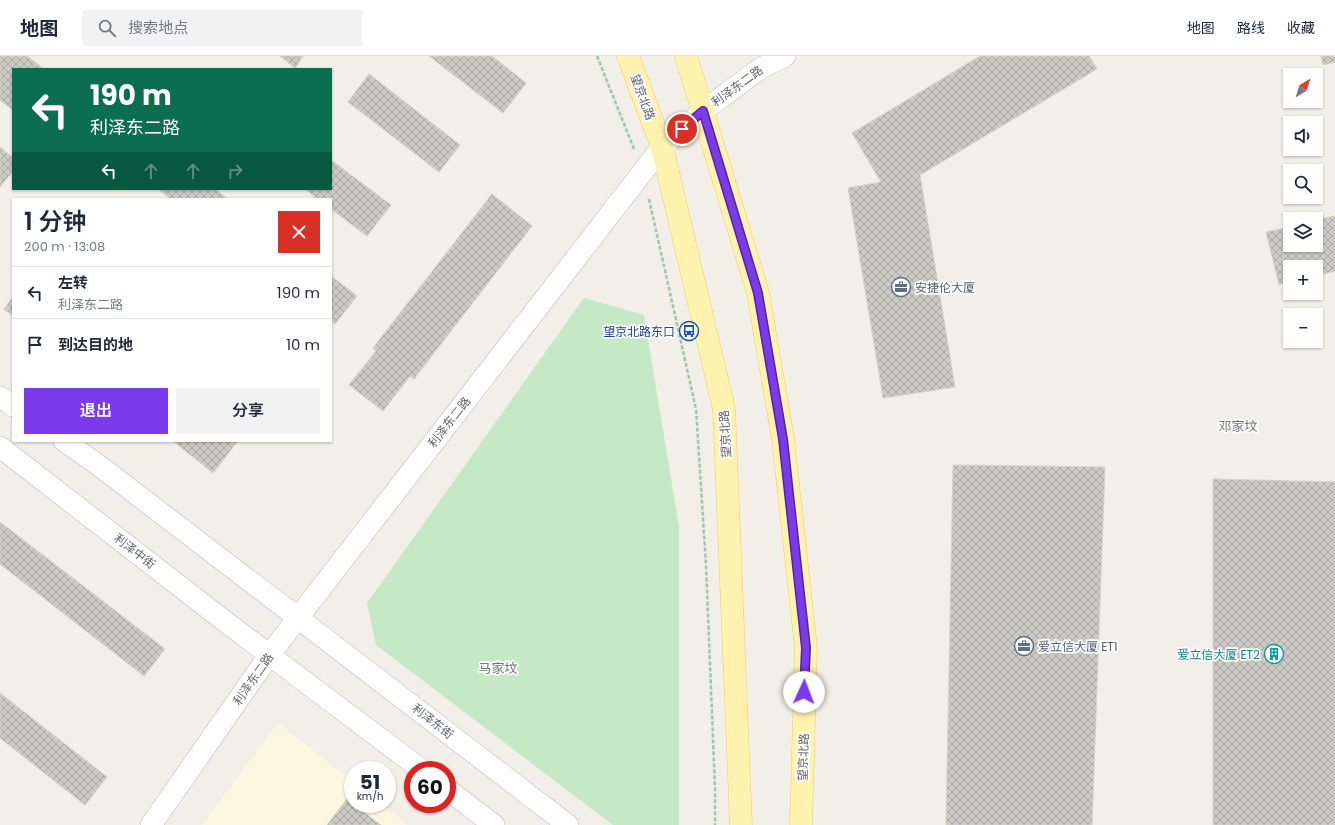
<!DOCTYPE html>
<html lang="zh">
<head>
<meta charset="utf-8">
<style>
	:root { --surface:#fff; --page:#f2f2f3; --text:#1f2937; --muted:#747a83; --line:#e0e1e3; --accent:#7c3aed }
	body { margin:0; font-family:Poppins,"Noto Sans SC",sans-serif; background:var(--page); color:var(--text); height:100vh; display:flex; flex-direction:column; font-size:15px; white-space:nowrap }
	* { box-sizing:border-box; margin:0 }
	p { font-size:13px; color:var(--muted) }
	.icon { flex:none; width:22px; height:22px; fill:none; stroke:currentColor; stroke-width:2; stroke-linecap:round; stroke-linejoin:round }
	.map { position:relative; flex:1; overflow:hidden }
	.drawer { position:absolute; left:12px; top:142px; width:320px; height:244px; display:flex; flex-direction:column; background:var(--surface); border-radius:0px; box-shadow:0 1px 3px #0004 }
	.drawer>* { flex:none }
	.hud { position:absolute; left:12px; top:12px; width:320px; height:122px; border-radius:0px; box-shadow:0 1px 3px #0004; background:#0b6e4f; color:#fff; overflow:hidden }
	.needle { width:26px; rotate:38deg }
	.controls { position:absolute; left:1283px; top:12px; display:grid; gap:8px }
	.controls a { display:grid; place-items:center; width:40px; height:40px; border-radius:0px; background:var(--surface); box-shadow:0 1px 3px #0004; font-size:20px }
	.speed { position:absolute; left:344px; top:705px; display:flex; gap:8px; font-size:20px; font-weight:700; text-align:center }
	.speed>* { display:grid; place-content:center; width:52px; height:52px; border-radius:50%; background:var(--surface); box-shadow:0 1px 3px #0004; line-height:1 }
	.speed small { font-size:10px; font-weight:400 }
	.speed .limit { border:6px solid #d22; background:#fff; color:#111 }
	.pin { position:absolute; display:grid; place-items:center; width:34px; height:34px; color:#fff; margin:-17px; border:2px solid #fff; border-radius:50%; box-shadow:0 1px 4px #0007 }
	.me { position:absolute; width:44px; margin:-22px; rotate:2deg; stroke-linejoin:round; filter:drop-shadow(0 0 3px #0008) }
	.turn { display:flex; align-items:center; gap:14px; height:84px; padding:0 12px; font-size:18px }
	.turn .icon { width:52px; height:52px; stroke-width:2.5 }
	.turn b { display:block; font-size:28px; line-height:34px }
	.lanes { display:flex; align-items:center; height:38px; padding:0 12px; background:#0003; justify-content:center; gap:20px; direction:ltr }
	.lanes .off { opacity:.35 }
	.round { display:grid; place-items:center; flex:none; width:42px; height:42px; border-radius:0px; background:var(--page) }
	.headline { display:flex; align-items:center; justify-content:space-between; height:68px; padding:0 12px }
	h1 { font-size:24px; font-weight:600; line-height:30px }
	.cta { display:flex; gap:8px; margin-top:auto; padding:8px 12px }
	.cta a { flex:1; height:46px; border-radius:0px; background:var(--accent); color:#fff; font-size:16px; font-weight:600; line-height:46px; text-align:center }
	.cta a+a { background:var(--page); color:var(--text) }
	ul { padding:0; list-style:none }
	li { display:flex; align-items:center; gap:12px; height:52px; padding:0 12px; border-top:1px solid var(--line) }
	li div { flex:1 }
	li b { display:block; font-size:15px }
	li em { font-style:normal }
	header { display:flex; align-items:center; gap:24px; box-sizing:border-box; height:56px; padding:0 20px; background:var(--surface); border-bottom:1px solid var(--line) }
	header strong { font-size:19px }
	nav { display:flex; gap:22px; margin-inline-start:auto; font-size:14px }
	.search { width:280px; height:36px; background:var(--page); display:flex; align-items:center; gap:10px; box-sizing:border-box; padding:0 14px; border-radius:0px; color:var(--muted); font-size:15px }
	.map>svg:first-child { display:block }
</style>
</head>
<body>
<header>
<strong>地图</strong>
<div class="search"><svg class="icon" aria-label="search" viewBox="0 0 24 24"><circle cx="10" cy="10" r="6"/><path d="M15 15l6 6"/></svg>搜索地点</div>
<nav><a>地图</a><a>路线</a><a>收藏</a></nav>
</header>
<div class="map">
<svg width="1335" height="769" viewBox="0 0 1335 769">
	<defs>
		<pattern id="building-cross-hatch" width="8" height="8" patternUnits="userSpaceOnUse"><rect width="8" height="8" fill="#cccac5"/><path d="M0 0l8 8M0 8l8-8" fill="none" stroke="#a9a8a4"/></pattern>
	</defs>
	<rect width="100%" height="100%" fill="#f1efe8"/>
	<!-- commercial -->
	<path fill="#fef7e0" d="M278,667L353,726V748H381L408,769H202Z"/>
	<!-- park -->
	<path fill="#c5e8c5" d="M584,242L644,259L679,471V769H613L376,589L367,547Z"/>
	<!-- building -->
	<path fill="url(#building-cross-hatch)" stroke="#d6d1c6" d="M0,0H27L44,13H13V54L0,44Z
		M280,0H303L295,12Z
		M429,0H492L526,27L503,57Z
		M980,0H1089L1097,13L920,119L955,331L883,342L848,132L881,126L852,77Z
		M1321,0H1335V6L1323,9Z
		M369,18L460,89L439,116L348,46Z
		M0,91L13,102V115L0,131Z
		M331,104L391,149L367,180L331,153V143H318L305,133H331Z
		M158,133H215L228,143H171Z
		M492,138L532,170L414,323L410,320L383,355L349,329L376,295L373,292Z
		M1335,160V215L1316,220V211H1290V226L1279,229L1266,176L1290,171V189H1316V164Z
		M331,220L357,240L335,268L331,264Z
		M13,241V260L4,253Z
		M173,385H235L237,386L213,417Z
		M953,409L1105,411L1092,769H946Z
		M1213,423L1335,426V769H1213Z
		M0,466L165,593L144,620L0,508Z
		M0,637L107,721L85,749L0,682Z
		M347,743L353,748L381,769H327Z"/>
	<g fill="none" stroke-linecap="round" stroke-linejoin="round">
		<defs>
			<path id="minor" d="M0,341L13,350
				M64,385L97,408L568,769
				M0,391L231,570L422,714
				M447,733L494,769
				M151,769L270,598L662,91L703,55L761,12L785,0"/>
			<path id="major" d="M628,0L662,91L724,353L741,769
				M686,0L758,237L783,383L806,592L801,769"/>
		</defs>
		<!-- minor casing -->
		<use href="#minor" stroke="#b5b8bc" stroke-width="22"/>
		<!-- major casing -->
		<use href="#major" stroke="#f2c960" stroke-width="23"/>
		<!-- path -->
		<path stroke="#9cc7a9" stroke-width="2.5" stroke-dasharray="4 2" stroke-linecap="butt" d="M597,0L634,93
			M649,143L696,353L706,509L715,732V769"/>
		<!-- minor -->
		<use href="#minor" stroke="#fff" stroke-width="21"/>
		<!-- major -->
		<use href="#major" stroke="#fff2af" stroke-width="22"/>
	</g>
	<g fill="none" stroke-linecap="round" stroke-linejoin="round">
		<defs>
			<path id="route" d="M682,73L703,55L758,237L783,383L806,592L804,636"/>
		</defs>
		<!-- route casing -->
		<use href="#route" stroke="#51269a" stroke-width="10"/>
		<!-- route -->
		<use href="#route" stroke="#7c3aed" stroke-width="7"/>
	</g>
	<!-- icons -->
	<defs>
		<symbol id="office-ring" viewBox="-11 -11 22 22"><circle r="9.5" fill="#fff" stroke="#5c6f8a" stroke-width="1.5"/><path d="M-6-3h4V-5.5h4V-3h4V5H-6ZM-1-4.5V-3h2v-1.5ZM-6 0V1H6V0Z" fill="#5c6f8a"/></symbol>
		<symbol id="bus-ring" viewBox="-11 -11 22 22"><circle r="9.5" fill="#fff" stroke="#1a4fb4" stroke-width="1.5"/><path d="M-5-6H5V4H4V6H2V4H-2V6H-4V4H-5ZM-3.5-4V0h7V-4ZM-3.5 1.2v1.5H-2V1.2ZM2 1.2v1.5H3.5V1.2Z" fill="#1a4fb4"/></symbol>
		<symbol id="building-ring" viewBox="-11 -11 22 22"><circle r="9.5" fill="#fff" stroke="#0f9aa8" stroke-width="1.5"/><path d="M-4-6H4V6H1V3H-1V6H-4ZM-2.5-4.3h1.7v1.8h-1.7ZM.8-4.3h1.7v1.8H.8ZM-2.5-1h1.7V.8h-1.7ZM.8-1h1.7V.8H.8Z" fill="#0f9aa8"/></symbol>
	</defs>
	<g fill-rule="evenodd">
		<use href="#office-ring" x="890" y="220" width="22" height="22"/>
		<use href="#bus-ring" x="678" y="264" width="22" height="22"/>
		<use href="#office-ring" x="1013" y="579" width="22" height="22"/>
		<use href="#building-ring" x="1263" y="587" width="22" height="22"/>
	</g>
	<g text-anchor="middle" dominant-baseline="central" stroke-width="3.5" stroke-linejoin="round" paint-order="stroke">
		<!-- street labels -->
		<g font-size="12" fill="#5f6368" stroke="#fff">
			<text transform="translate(737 30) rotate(-36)">利泽东二路</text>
			<text transform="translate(643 41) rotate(70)">望京北路</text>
			<text transform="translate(449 366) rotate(-52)">利泽东二路</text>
			<text transform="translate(725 378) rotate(-93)">望京北路</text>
			<text transform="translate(135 495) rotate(38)">利泽中街</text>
			<text transform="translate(253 623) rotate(-55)">利泽东二路</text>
			<text transform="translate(433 665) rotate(38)">利泽东街</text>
			<text transform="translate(803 701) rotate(-88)">望京北路</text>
		</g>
		<!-- service labels -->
		<g font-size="12" fill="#4e5e75" stroke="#fff" text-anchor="start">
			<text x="915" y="231">安捷伦大厦</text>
			<text x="1038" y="590">爱立信大厦 ET1</text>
		</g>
		<!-- transit labels -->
		<g font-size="12" fill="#164399" stroke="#fff" text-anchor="end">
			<text x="675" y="275">望京北路东口</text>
		</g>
		<!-- culture labels -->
		<g font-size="12" fill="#0d838f" stroke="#fff" text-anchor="end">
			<text x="1260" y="598">爱立信大厦 ET2</text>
		</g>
		<!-- neighbourhood labels -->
		<g font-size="13" fill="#70757a" stroke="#fff">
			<text x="1238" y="370">邓家坟</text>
			<text x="498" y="612">马家坟</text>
		</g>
	</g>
</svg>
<div class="controls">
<a><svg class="needle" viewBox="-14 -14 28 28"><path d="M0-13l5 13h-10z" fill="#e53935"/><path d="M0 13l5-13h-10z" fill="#747a83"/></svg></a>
<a><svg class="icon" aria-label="sound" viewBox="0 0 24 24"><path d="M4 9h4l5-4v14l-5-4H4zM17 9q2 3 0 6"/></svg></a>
<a><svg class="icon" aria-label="search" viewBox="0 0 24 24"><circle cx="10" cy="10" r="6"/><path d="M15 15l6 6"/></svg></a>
<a><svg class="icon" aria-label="layers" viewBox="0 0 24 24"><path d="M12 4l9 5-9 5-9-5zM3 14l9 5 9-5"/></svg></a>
<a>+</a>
<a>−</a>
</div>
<div class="speed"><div>51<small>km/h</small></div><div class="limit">60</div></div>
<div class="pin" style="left:682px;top:73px;background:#d93025"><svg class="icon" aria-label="arrive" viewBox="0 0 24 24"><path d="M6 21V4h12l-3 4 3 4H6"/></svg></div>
<svg class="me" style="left:804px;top:636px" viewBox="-20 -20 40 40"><circle r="19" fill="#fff"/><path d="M0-13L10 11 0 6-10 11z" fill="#7c3aed"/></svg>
<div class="hud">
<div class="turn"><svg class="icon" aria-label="left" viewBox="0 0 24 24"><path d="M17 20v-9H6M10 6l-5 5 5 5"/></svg><div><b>190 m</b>利泽东二路</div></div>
<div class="lanes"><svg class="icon" aria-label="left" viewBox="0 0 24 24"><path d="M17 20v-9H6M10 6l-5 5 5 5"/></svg><svg class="icon off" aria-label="ahead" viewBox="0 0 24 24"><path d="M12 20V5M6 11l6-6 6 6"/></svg><svg class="icon off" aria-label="ahead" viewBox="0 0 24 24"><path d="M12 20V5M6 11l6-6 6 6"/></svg><svg class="icon off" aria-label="right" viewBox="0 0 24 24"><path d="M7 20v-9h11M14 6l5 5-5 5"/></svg></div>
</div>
<section class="drawer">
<div class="headline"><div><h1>1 分钟</h1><p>200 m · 13:08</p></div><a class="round" style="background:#d93025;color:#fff"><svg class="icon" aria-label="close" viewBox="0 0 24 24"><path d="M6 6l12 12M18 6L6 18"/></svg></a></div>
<ul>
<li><svg class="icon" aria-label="left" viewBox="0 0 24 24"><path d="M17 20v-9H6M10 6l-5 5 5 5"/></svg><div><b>左转</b><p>利泽东二路</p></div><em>190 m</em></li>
<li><svg class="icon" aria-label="arrive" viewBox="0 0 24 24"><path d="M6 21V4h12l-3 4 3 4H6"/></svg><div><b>到达目的地</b></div><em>10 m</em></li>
</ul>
<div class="cta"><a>退出</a><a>分享</a></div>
</section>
</div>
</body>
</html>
